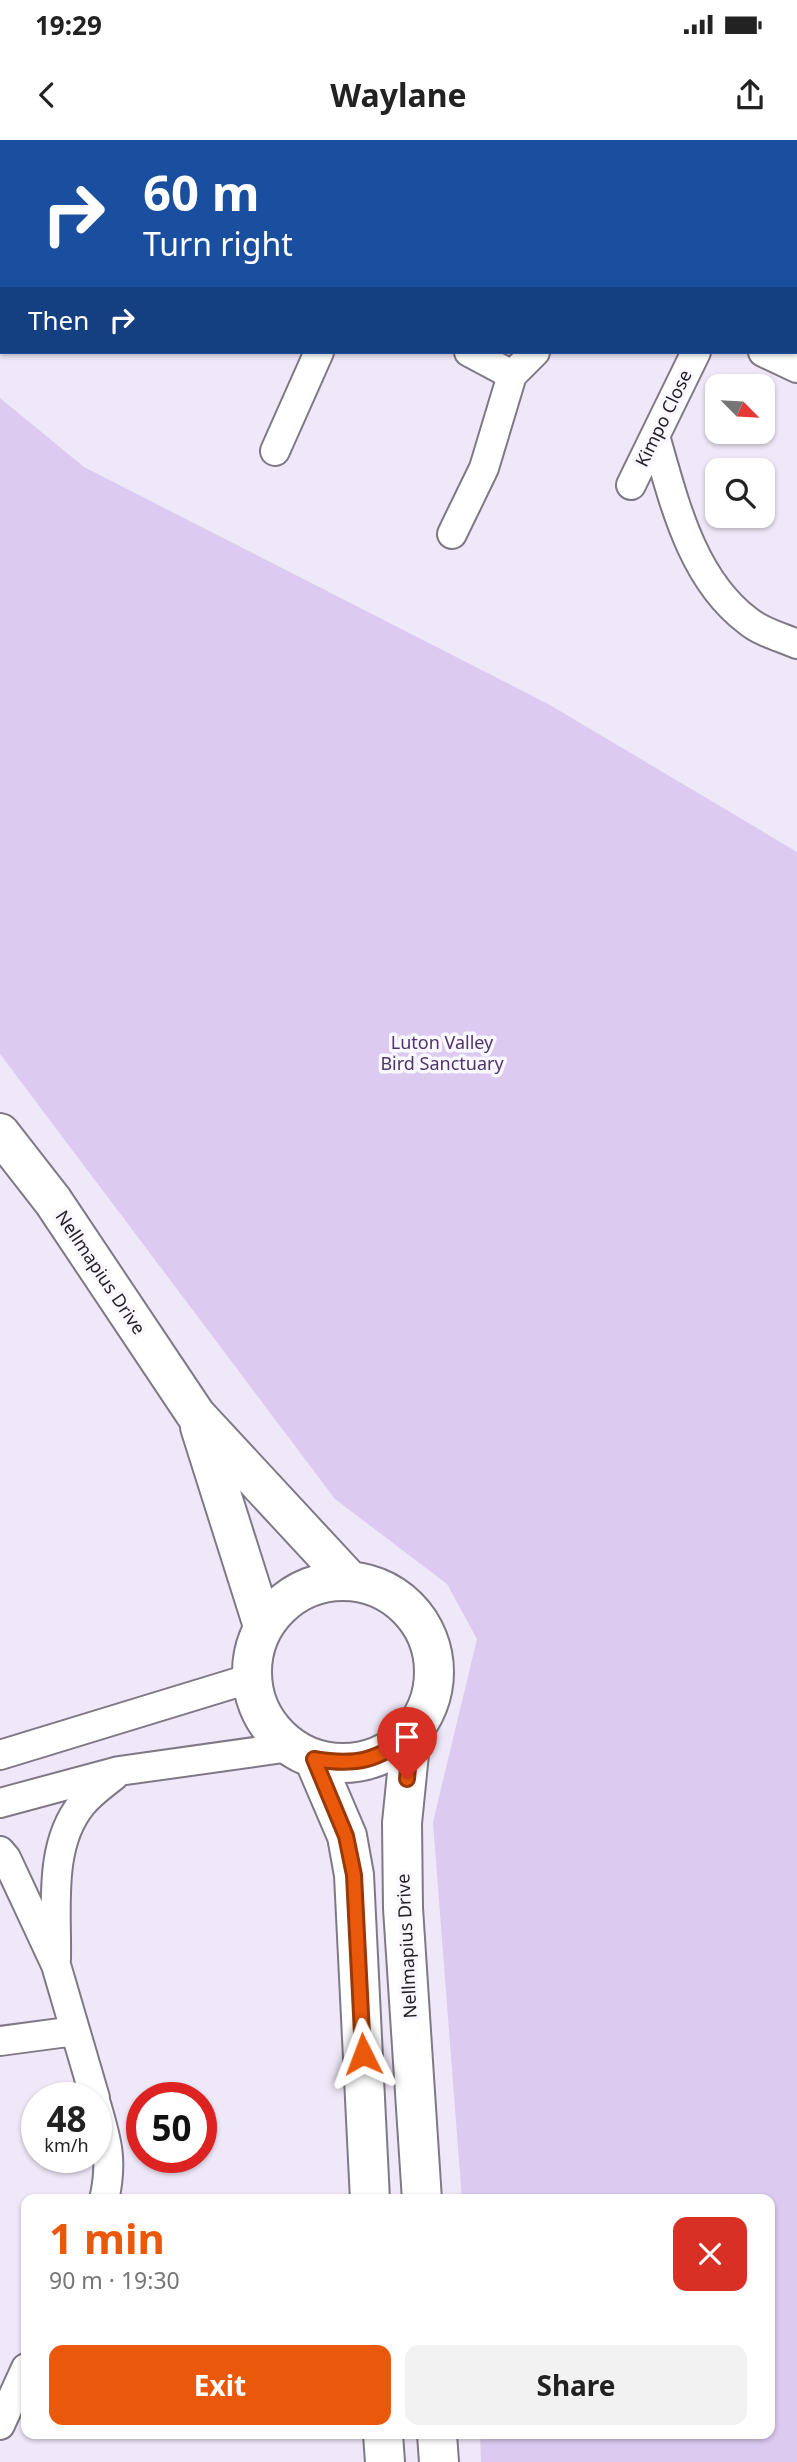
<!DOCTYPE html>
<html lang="en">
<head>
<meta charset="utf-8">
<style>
	:root { --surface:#fff; --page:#f2f2f2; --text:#222; --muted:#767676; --accent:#ea580c }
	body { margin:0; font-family:"Noto Sans",sans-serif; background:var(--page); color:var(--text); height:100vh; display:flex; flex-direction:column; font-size:26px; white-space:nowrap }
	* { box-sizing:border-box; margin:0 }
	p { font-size:23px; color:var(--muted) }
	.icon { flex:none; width:38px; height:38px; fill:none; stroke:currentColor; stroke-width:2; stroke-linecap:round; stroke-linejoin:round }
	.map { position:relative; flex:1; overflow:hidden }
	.drawer { position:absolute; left:21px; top:2054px; width:754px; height:245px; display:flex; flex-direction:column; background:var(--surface); border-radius:14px; box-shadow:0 2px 5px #0004 }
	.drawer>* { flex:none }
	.top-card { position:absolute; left:0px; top:0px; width:798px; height:214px; box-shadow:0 2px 5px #0004; background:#1a4fa0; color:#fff; overflow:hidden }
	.needle { width:46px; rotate:114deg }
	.buttons { position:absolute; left:705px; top:234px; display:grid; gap:14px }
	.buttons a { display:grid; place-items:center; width:70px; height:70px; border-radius:14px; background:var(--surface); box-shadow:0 2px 5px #0004; font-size:35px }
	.speed { position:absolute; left:21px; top:1942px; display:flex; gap:14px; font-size:35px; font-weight:700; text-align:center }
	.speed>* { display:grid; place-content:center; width:91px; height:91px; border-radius:50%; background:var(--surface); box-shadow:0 2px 5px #0004; line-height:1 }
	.speed small { font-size:18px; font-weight:400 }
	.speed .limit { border:10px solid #d22; background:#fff; color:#111 }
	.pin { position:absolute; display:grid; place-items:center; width:60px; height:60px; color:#fff; margin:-72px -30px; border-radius:50% 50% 50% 0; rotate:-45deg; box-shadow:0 0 7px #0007 }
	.pin .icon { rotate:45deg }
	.me { position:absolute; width:77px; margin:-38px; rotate:357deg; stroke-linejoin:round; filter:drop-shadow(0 0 5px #0008) }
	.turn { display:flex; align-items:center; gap:24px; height:147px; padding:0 28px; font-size:32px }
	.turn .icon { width:91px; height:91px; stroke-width:2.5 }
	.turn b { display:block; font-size:49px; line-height:60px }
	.then { display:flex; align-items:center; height:66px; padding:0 28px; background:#0003; gap:14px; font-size:26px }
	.round { display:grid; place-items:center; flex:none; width:74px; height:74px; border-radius:14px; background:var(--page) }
	.summary { display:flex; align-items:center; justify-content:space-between; height:119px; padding:0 28px }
	h1 { font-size:42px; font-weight:700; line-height:52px; color:var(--accent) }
	.primary-button { display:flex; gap:14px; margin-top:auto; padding:14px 28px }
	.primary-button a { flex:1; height:80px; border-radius:14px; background:var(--accent); color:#fff; font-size:28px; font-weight:700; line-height:80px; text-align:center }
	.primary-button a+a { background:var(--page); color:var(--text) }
	.status { display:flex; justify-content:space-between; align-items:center; height:49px; padding:0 35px; background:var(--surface); direction:ltr }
	.status svg { height:19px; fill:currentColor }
	header { display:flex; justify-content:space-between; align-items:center; height:91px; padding:0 28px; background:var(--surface); font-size:32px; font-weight:700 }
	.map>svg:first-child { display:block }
</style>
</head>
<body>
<div class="status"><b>19:29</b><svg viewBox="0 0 49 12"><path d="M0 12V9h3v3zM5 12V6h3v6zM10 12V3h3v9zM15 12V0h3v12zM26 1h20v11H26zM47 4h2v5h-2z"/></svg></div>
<header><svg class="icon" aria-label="back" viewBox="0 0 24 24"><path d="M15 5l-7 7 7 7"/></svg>Waylane<svg class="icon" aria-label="share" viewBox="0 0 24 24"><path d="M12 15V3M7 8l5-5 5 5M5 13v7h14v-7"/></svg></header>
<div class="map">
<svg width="797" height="2322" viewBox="0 0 797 2322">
	<rect width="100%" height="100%" fill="#efe8f8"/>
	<!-- green -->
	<path fill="#dccaf1" d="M0,258L84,327L550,565L797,712V2322H481L480,2294H770V2060H462L433,1682L477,1499L447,1444L335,1359L0,914Z"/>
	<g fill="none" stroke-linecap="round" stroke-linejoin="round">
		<defs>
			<path id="minor" d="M119,0L121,2
				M675,0L679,2
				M172,2L173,0
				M793,2L794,0
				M796,55H797
				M469,212L512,235
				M763,212L797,228
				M655,296C674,361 691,438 748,481C761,492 781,497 797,504
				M275,311L319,212
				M631,345L696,212
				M452,394L484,328L512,235L535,212
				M0,1615L252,1538
				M0,1663L119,1631L290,1607
				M0,1711L6,1718L56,1825L95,1958
				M56,1819C57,1769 48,1705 82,1664C91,1653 104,1644 115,1635
				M0,1901L75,1891
				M96,1964C107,2001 113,2021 104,2060
				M0,2285L26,2228"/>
			<path id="secondary" d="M0,993L53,1061L196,1275L349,1440
				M200,1287L263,1486
				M252 1532a91 91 0 1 1 182 0a91 91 0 1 1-182 0Z
				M411,1594L402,1683L403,1768L422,2060
				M314,1619L347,1696L354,1735L370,2060
				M383,2294L385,2322
				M437,2294L439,2322"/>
		</defs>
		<!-- minor casing -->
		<use href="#minor" stroke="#7f7986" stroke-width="32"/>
		<!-- secondary casing -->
		<use href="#secondary" stroke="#7f7986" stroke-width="42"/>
		<!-- minor -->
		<use href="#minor" stroke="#fff" stroke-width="28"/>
		<!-- secondary -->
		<use href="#secondary" stroke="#fff" stroke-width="38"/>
	</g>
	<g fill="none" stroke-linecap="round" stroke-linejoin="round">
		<defs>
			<path id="route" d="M363,1914L354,1735L346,1696L314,1619C356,1626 378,1621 411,1594L407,1639"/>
		</defs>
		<!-- route casing -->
		<use href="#route" stroke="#983908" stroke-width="18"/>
		<!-- route -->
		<use href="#route" stroke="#ea580c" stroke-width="12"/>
	</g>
	<g text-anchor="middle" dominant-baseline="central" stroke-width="7" stroke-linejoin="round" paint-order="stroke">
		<!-- street labels -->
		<g font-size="18" fill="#211e24" stroke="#faf8fe">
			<text transform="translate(663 278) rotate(-64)">Kimpo Close</text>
			<text transform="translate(101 1132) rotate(56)">Nellmapius Drive</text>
			<text transform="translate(406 1806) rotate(-93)">Nellmapius Drive</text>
		</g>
		<!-- park labels -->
		<g font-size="18" fill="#4f346b" stroke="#faf8fe">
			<text x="442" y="902">Luton Valley<tspan x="442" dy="21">Bird Sanctuary</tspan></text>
		</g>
	</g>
</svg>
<div class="buttons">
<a><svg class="needle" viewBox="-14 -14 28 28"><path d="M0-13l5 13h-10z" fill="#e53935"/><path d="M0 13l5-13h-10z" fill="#767676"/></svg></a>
<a><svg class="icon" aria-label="search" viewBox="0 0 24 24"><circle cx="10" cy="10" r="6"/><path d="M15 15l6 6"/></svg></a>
</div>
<div class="speed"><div>48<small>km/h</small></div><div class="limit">50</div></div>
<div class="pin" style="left:407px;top:1639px;background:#d93025"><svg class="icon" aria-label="arrive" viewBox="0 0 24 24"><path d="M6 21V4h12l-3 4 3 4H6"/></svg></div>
<svg class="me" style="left:363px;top:1914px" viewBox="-20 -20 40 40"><path d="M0-17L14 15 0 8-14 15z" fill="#ea580c" stroke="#fff" stroke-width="4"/></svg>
<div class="top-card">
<div class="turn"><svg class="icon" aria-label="right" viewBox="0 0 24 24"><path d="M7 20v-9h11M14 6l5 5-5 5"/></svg><div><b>60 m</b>Turn right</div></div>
<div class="then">Then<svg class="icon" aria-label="right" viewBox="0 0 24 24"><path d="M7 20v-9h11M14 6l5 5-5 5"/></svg></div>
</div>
<section class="drawer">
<div class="summary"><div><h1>1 min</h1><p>90 m · 19:30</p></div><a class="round" style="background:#d93025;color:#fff"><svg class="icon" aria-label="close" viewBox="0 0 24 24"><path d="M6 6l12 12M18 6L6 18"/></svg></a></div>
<div class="primary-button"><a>Exit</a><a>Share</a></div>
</section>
</div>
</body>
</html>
